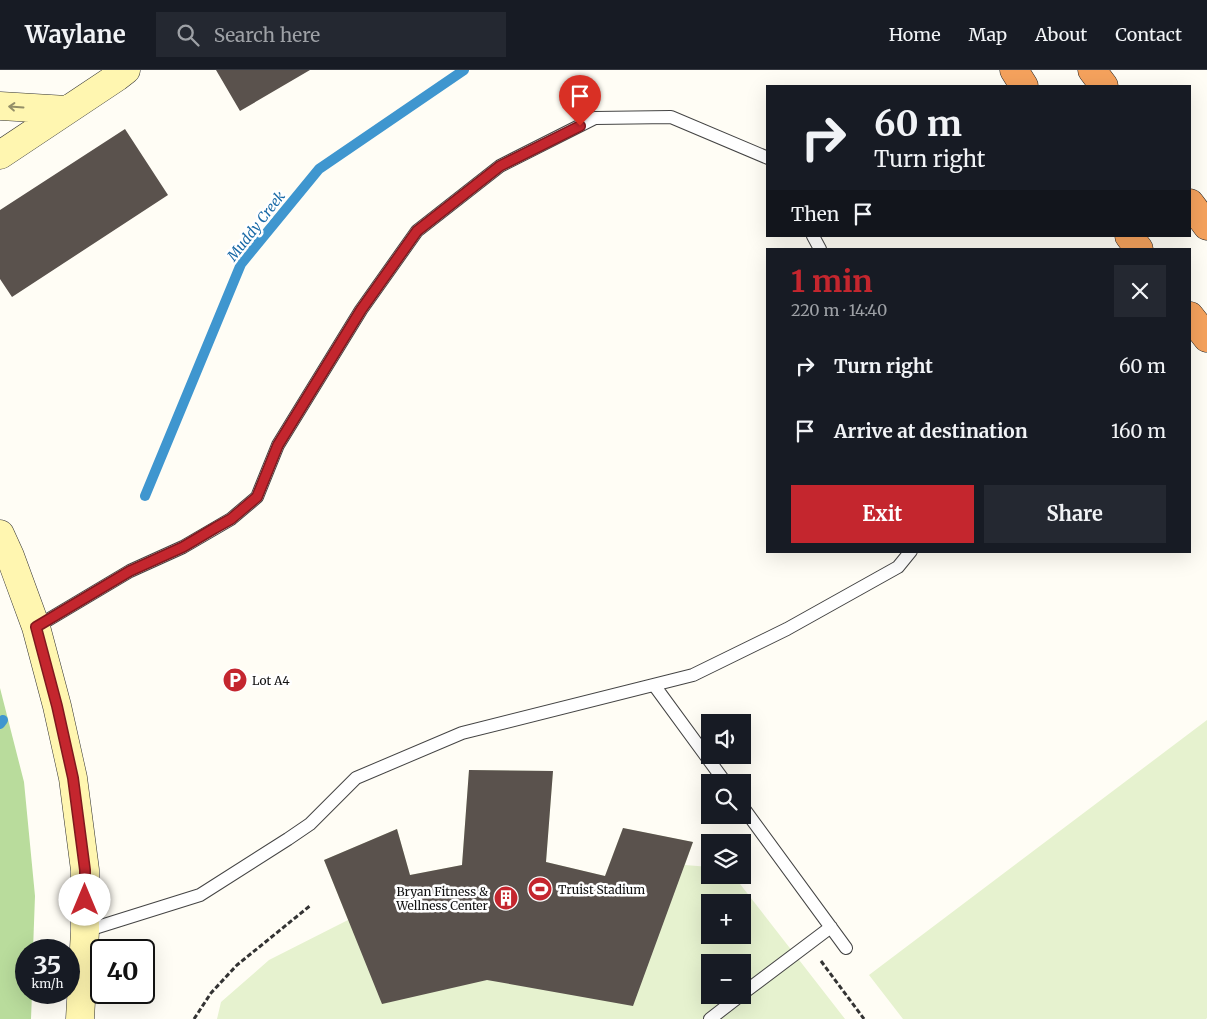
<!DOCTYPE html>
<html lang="en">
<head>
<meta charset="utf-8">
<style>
	:root { --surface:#171b24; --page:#242831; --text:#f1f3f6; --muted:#9ea1a6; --line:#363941; --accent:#c4262e }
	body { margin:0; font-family:Merriweather,serif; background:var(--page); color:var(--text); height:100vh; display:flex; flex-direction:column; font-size:19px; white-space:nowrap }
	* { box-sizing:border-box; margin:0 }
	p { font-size:16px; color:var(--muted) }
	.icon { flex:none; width:28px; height:28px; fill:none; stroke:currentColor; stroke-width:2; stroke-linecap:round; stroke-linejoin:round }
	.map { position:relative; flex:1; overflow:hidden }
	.details { position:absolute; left:766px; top:178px; width:425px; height:305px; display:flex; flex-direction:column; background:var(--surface); border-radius:0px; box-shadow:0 5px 20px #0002 }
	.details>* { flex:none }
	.top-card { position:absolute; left:766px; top:15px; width:425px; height:152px; border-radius:0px; box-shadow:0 5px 20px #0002; background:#171b24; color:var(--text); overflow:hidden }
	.tools { position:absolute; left:701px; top:644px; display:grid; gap:10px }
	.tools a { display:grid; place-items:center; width:50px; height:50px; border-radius:0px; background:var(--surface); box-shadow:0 5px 20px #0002; font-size:25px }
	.speed { position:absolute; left:15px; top:869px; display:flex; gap:10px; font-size:25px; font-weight:700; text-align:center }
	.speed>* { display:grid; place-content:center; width:65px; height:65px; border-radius:50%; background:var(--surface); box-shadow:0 5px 20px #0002; line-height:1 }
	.speed small { font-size:12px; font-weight:400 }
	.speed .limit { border:2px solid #111; border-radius:8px; background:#fff; color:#111 }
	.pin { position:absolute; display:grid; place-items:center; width:42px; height:42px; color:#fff; margin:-51px -21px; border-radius:50% 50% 50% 0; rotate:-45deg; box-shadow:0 0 5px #0007 }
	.pin .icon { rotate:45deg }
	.me { position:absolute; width:55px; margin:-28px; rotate:0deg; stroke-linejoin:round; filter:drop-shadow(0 0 4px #0008) }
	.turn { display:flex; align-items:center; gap:18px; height:105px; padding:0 25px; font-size:22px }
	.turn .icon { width:65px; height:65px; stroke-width:2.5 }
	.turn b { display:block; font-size:35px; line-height:42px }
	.then { display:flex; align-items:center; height:48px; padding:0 25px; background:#0003; gap:10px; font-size:19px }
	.round { display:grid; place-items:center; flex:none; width:52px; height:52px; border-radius:0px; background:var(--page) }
	.headline { display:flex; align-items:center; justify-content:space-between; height:85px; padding:0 25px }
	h1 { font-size:30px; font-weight:700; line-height:38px; color:var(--accent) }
	.primary-button { display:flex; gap:10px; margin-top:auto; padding:10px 25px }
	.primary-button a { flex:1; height:58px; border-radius:0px; background:var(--accent); color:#fff; font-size:20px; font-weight:700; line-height:58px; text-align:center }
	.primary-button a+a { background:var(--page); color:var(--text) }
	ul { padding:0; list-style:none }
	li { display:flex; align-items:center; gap:15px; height:65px; padding:0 25px }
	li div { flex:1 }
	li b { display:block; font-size:19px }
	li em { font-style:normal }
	header { display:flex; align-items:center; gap:30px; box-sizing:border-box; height:70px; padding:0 25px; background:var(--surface); border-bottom:1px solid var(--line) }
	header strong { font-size:24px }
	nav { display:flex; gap:28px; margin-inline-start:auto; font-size:18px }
	.search { width:350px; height:45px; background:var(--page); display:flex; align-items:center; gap:12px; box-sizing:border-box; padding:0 18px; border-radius:0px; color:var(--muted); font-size:19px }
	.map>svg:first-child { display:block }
</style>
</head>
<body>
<header>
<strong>Waylane</strong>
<div class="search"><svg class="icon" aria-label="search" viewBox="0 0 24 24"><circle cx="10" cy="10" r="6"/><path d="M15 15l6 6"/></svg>Search here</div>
<nav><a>Home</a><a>Map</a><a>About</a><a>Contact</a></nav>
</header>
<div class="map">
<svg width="1207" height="949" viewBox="0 0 1207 949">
	<rect width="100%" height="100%" fill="#fffdf5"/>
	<!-- forest -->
	<path fill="#b9dc9c" d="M0,618L24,712L35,826L33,880H26V922L32,923L31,949H0Z"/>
	<!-- pitch -->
	<path fill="#e6f2cf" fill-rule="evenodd" d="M1207,650V948L1206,949H903L869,905Z
		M469,700L553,701L546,792L605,806L623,758L693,772L685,795L710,797V805H733L845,949H217L221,932L269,890L348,850L324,790L397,759L410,805L462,795ZM710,832H742V865H710ZM710,892H742V925H710Z"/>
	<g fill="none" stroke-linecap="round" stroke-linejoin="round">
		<!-- stream -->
		<path stroke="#3f96cf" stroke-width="10" d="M145,426L241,194L319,99L464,0
			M0,654L3,650"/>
	</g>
	<!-- building -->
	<path fill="#5a524d" d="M216,0H310L240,41Z
		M125,59L168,125L12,227L0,209V140Z
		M469,700L553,701L546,792L605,806L623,758L693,772L633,936L487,910L382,934L324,790L397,759L410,805L462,795Z"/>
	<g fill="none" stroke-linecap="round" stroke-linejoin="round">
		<defs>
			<path id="lane" d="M813,166L820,179
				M36,557L130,501L183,477L231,449L257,427L278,375L361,240L417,161L500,96L595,48L671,47L768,88
				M654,615L725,712
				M742,736L846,878
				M85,861L200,825L288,769L310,754L356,708L462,663L693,605L787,559L898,497L911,481
				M742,924L831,857
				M710,949L741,925"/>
			<path id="secondary" d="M0,36L67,40
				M0,85L117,7L126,0
				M0,464L10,486L36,557L57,636L73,708L85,800V861L80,949"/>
			<path id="highway" d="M1014,0L1024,16
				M1092,0L1104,16
				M1190,133L1207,156
				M1129,166L1139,179
				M1190,246L1207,268"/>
		</defs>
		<!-- lane casing -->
		<use href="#lane" stroke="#444" stroke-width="14"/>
		<!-- secondary casing -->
		<use href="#secondary" stroke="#333" stroke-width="29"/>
		<!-- highway casing -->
		<use href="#highway" stroke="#222" stroke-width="29"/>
		<!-- path -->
		<path stroke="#333" stroke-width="3" stroke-dasharray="5 2.5" stroke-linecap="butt" d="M821,891L864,949
			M194,949L211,923L237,895L311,835"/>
		<!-- lane -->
		<use href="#lane" stroke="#fff" stroke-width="12"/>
		<!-- secondary -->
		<use href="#secondary" stroke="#fff6b0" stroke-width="28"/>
		<!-- highway -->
		<use href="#highway" stroke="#f5a25d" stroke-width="28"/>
	</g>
	<!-- one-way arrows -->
	<defs><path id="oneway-shaft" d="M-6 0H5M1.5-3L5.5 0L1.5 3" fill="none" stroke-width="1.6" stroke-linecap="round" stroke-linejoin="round" transform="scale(1.25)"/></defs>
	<use stroke="#948f68" href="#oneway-shaft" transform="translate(16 37) rotate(-176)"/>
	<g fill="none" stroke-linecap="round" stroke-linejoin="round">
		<defs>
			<path id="route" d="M85,830V800L73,708L57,636L36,557L130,501L183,477L215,458L231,449L257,427L278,375L361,240L417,161L500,96L580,56"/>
		</defs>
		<!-- route casing -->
		<use href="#route" stroke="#7f191e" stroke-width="12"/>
		<!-- route -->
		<use href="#route" stroke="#c4262e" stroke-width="9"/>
	</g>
	<!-- icons -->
	<defs>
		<symbol id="parking-disc" viewBox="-11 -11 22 22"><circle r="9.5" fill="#c4262e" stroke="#fff"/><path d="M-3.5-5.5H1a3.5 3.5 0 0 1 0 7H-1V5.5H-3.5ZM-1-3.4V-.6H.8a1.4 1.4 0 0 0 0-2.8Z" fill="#fff"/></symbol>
		<symbol id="stadium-disc" viewBox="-11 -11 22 22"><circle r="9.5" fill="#c4262e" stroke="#fff"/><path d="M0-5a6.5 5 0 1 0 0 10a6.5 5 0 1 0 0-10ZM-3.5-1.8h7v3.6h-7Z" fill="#fff"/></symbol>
		<symbol id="building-disc" viewBox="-11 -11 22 22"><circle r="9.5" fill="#c4262e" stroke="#fff"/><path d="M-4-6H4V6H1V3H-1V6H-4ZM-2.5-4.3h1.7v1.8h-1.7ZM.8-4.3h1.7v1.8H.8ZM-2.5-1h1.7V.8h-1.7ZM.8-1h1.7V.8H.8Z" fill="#fff"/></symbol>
	</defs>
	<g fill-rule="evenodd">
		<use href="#parking-disc" x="221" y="596" width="28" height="28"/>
		<use href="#stadium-disc" x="526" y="805" width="28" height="28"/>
		<use href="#building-disc" x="492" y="814" width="28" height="28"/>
	</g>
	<g text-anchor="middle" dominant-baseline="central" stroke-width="5" stroke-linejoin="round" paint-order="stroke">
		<!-- poi labels -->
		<g font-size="12" fill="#111" stroke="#fff" text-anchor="start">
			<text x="252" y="610">Lot A4</text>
			<text x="558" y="819">Truist Stadium</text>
			<text x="488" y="821" text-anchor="end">Bryan Fitness &amp;<tspan x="488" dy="14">Wellness Center</tspan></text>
		</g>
		<!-- water labels -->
		<g font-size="14" font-style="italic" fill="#1768a6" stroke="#fff">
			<text transform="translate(256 156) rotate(-52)">Muddy Creek</text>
		</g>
	</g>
</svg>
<div class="tools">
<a><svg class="icon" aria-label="sound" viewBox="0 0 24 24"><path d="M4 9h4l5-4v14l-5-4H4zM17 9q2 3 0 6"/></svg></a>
<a><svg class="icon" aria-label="search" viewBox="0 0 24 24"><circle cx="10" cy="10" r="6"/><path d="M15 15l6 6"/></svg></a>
<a><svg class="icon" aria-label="layers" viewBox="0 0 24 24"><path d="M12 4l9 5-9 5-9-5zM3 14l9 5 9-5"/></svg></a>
<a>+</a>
<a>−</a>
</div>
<div class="speed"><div>35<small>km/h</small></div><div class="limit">40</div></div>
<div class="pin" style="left:580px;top:56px;background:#d93025"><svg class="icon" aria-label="arrive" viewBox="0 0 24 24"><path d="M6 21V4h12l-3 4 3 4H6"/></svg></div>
<svg class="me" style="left:85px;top:830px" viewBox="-20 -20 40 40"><circle r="19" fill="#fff"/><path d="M0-13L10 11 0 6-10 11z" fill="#c4262e"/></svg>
<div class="top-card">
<div class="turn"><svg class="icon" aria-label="right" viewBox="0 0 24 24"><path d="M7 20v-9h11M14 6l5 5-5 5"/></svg><div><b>60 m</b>Turn right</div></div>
<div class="then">Then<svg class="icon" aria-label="arrive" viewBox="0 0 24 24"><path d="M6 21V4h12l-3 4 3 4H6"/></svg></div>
</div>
<section class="details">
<div class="headline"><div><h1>1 min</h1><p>220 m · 14:40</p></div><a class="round"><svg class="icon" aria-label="close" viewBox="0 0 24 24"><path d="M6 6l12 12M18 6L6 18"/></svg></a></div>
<ul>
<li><svg class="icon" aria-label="right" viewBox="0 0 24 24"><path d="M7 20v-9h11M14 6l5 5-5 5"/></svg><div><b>Turn right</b></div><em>60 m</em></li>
<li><svg class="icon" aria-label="arrive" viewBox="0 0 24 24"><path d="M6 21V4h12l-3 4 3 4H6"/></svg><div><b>Arrive at destination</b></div><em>160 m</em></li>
</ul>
<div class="primary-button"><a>Exit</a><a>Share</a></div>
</section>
</div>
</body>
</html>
